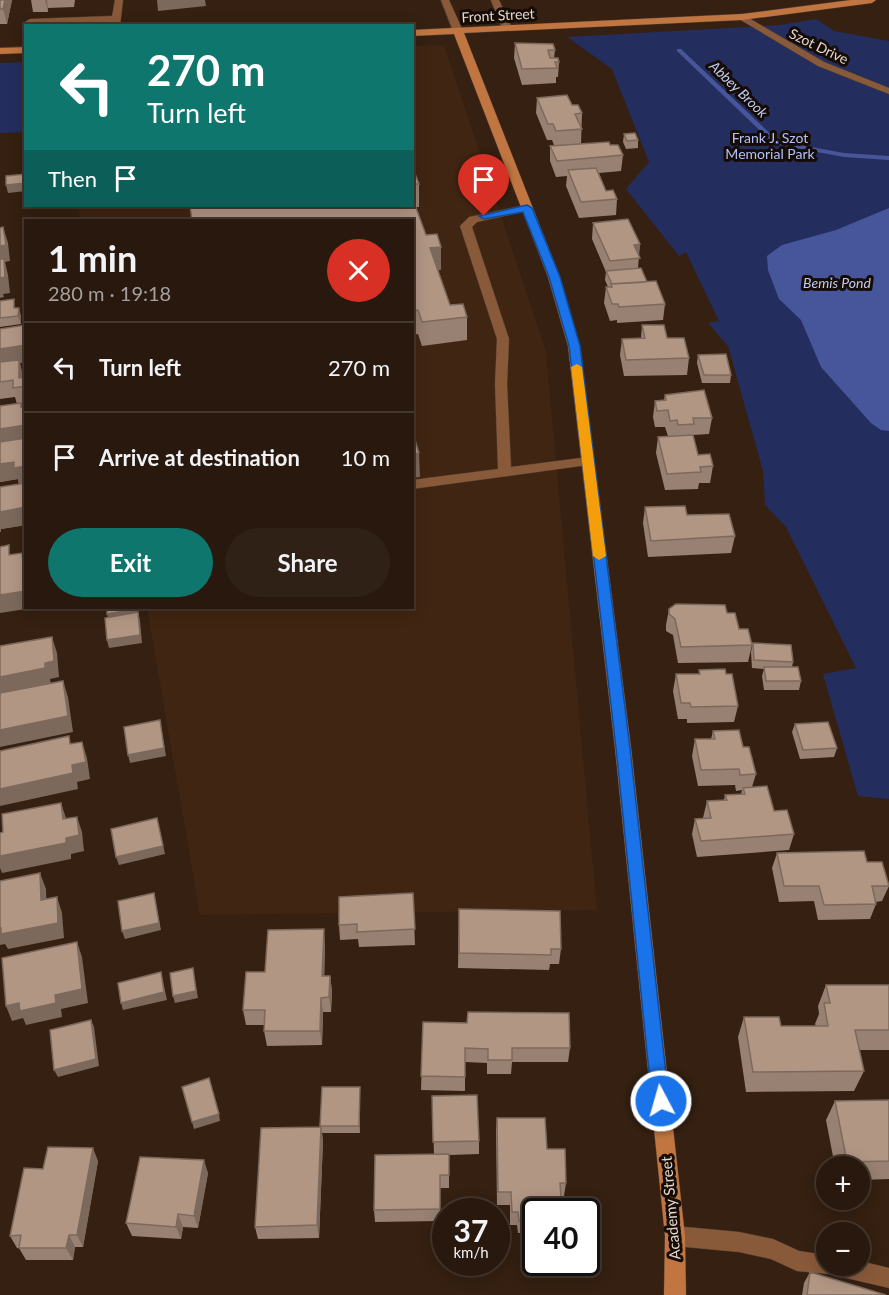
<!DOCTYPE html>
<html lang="en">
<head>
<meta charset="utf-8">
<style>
	:root { --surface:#28180d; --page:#302116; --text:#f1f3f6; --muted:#a5a09d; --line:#44372e; --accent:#0f766e }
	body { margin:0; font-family:Lato,sans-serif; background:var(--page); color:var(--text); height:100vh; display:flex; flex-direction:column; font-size:22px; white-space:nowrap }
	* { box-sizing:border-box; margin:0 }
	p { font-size:20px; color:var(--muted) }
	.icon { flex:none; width:33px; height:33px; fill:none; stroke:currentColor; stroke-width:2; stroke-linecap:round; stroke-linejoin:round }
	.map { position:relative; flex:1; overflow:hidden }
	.panel { position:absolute; left:24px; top:219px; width:390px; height:390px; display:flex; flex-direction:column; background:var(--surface); border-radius:0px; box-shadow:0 3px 15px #0003,0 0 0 2px var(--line) }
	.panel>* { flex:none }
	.banner { position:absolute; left:24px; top:24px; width:390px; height:183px; border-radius:0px; box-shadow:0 3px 15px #0003,0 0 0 2px var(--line); background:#0f766e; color:#fff; overflow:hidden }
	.fabs { position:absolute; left:816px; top:1156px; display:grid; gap:12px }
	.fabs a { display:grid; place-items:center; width:54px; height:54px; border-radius:50%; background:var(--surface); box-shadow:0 3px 15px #0003,0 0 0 2px var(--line); font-size:30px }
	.speed { position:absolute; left:432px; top:1198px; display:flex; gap:12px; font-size:30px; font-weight:700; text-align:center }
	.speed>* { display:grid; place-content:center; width:78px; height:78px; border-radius:50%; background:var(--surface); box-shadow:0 3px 15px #0003,0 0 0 2px var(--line); line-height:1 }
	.speed small { font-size:15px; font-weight:400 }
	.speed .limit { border:3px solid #111; border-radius:9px; background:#fff; color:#111 }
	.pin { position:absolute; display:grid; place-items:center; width:51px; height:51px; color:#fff; margin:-62px -26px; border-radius:50% 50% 50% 0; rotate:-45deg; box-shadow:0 0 6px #0007 }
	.pin .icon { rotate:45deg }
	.me { position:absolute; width:66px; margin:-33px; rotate:354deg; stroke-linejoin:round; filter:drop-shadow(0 0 4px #0008) }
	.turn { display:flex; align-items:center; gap:21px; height:126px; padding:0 24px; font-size:27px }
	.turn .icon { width:78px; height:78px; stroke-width:2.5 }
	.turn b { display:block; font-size:42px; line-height:51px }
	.then { display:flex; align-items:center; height:57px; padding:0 24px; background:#0003; gap:12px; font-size:22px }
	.round { display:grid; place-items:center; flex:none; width:63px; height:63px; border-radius:32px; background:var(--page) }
	.head { display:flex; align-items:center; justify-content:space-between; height:102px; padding:0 24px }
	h1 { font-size:36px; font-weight:700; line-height:45px }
	.cta { display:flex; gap:12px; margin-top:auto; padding:12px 24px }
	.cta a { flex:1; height:69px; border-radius:36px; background:var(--accent); color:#fff; font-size:24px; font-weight:700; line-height:69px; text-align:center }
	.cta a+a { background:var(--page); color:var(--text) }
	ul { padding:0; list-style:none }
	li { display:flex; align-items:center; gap:18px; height:90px; padding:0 24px; border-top:2px solid var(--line) }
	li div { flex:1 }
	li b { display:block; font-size:22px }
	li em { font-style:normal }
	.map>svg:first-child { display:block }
</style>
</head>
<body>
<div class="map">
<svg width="889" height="1295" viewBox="0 0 889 1295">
	<rect width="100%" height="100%" fill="#352011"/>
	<!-- built -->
	<path fill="#402512" d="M444,45L546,351L597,910L200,915L147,608H412V220H81L78,206H412L413,46Z"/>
	<!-- green -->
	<path fill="#242e5e" d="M816,19L834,31L889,41V799L858,796L823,674L856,668L786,527L765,505L763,471L728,346L708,323L719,321L686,252L679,256L626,189L649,162L612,69L567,37L780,25Z
		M25,62V132L0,133V63Z"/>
	<!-- water -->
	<path fill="#47569a" d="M889,208V431L881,430L871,423L821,367L801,320L779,299L768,270L767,256L782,245L836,230Z"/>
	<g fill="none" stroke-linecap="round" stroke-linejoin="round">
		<!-- stream -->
		<path fill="#47569a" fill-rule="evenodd" d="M677,49H681L778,141L844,153L889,156V160L844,157L774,144L677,51Z"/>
		<defs>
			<path id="lane" d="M115,0H123L120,26H110L111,22L30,25L25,22L30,19L112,16Z
				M441,0H449L463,31L461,33L453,31Z
				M491,0H499L512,28L510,30L502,28Z
				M527,205L532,208L531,210L477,222L472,227L509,339L507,384L511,467L588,457L595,461L588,465L412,489V480L498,469L495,384L497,339L460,226L469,217Z
				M675,1226L739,1232L773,1239L799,1251L826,1255V1266H860V1261L889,1268V1288L829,1274L797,1271L771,1259L739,1252L675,1246L668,1243L665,1236L668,1229Z"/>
			<path id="street" d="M742,14L824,62L889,88V94L818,66L739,19V15Z"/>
			<path id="secondary" d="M851,0H876L872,3L742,20L464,33L560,277L580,346L631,748L685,1236L686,1295H664L665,1236L615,748L568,346L548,277L454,34L412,36V30L742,14Z
				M26,47V53L0,54V48Z"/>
		</defs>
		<!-- lane casing -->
		<use href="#lane" stroke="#513d2f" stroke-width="1"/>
		<!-- street casing -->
		<use href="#street" stroke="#513d2f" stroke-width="1"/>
		<!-- secondary casing -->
		<use href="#secondary" stroke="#513d2f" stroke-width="1"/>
		<!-- lane -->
		<use href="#lane" fill="#895a3a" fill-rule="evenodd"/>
		<!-- street -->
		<use href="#street" fill="#895a3a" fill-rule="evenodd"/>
		<!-- secondary -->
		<use href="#secondary" fill="#c17641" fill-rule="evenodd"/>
	</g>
	<!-- wall -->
	<path fill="#988172" d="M0,0H12L7,24H0Z
		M31,0H75L74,7L48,8V12H33Z
		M515,43L555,50L554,58L559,62L558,77H556V83L522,85L514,58Z
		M537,98L572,105L582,113L581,144L610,145L623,155L621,171L599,173L606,191L617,199L616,215L579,218L566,186L567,176L556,177L550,161V146L554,145L552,140H547L536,113Z
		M624,134L638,140V148L626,149L623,142Z
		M412,172L419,184V207H416L426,235L441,270H438L450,305L467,317V340L422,346L418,334L412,335Z
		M593,223L640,244L638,268L647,282L665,304L663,320L617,323V320L610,321L604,303L606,287H608L605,280L606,272L592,239Z
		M0,301L16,308L21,316V324L0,327Z
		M642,325L667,338L689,358L687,375L624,376L620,355L622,339L641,338Z
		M26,327V362L20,363L23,377H26V403L21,404L22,407L26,406V525L1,529V532H0V487L19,484L18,479L0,482V406L17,404L15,397L0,399V329Z
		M698,355L731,375L730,383H702L697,363Z
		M665,395L712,418L709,434L693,435L698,455L713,466L710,483H699L698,489L665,490L656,453L658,437L668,436L665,427H655L653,417L655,401L664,400Z
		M645,507L687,515L735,536L731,553L648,557L643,523Z
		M669,609L727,613L752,645L748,662L678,663L673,635L666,631V625Z
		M753,643L793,662L792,667L801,681L799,690H764L762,676L764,669L752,668L751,652Z
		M699,670L726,674L738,706L734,722L687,723V719H678L673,691L676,674H699Z
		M795,724L837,748L834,757L800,759L792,732Z
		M713,731L743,747L756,774L752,787L774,811L794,834L789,850L697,857L692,834L695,819L703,818L707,801L724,800L725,795L741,794L742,790L736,791L735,785L698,786L692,756L695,739H711Z
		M777,853L867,862L889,886L882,901L876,902V904L870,919L818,920L814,901L779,902L772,868Z
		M413,893L415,945L359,947L358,939L340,940L339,925Z
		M459,909L561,949L559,964H550L549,970L458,968Z
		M325,944L324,976H330L332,991L331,1012H323L322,1045L267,1046L264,1031V1025H246L243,1010L265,972Z
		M826,985H889V1050H859L864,1071L854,1091L746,1092L738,1037L744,1017L781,1026H816L815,1024L819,1014L818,1006Z
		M423,1022L570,1048L568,1062H512L511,1074H487V1063L465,1062V1091L421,1090Z
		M360,1087V1133H322L323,1141L319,1238L258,1239L255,1227L320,1127Z
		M432,1096L479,1141V1154L449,1155V1188H440V1221L375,1222L374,1210L434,1154Z
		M889,1100V1179L860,1180V1167H835L826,1120L835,1101Z
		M497,1118L566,1183L564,1196H561L536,1212V1233H518L517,1225H510V1205H497L496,1131Z
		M98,1161L83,1247H75L73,1260H26L19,1248H17L10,1236L43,1169Z
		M208,1173L198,1228L183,1227L181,1239L132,1236L126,1223Z
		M810,1272L886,1295H802L804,1283Z"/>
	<!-- shaded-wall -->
	<path fill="#7c695c" d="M5,0H12L7,24L3,9Z
		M45,0H47L48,8V12Z
		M157,0H205L206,6L158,11Z
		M26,183V191L8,193L6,185Z
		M3,227L8,243L10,261L5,262L8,275L10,293L3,294L4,297L0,298V246Z
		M640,244L638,258L634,245Z
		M441,247V270L430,271V248Z
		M19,308L21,316V324L18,316Z
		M26,345V362L20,363L23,377V387L19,378L0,366V349Z
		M412,410H414L415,434H412Z
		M26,425V443L0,446V429Z
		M419,453L420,477L412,478V454Z
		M14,462L26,466V483L19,485L18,479L0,482V464Z
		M26,507V525L1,529V532H0V512Z
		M22,553L26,564V579L24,572Z
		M26,591V608H32L0,613V595Z
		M137,608L138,618L109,622L107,614Z
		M138,612L140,621L142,643L109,648L107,640Z
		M52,637L57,653L59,677L50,679L51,685L0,694V677L45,663Z
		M63,681L68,697L73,732L0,747V730Z
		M160,720L166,756L130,763L128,755Z
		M82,742L87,758L90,779L77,782L78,789L0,806V789L72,765Z
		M61,803L66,818L63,819Z
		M77,817L82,832L84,851L71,854V859L2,873L0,868V856L66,838Z
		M157,818L165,854L119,865L116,857Z
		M40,873L46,889L47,916L41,900Z
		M154,893L161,930L125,939L122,931Z
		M57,897L62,913L64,938L8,949L5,944L0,945V928Z
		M324,929L325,944L324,991L322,976Z
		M77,942L82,957L88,1003L61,1009L62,1017L26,1025L23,1018L12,1021L6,1006L55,995Z
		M193,968L198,998L175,1003L173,996Z
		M161,972L167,1000L123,1010L121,1003Z
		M330,976L332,991L331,1012L329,997Z
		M321,998L323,1012L322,1045L320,1031Z
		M91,1020L94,1027L99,1066L58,1077L54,1070Z
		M360,1087V1133L359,1126Z
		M219,1114L220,1121L194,1129L192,1122Z
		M321,1127L323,1141L319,1238L317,1225Z
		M93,1148L98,1161L83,1247L77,1235Z
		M204,1160L208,1173L198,1228L194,1216Z
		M178,1214L183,1227L181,1239L176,1227Z
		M69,1235L75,1247L73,1260L66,1248Z"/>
	<!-- building -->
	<path fill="#b19684" stroke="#7c695c" stroke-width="1.5" d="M0,0H5L3,9H0Z
		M515,43L553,44L555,50H548L550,58H558L559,62H555L557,68L522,69Z
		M567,95L572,105H578L582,113L575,114L582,129L556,131L553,124H548L537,98Z
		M635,133L638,140L627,141L624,134Z
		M609,142L610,145H618L623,155L557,161L550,146Z
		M596,168L606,191L613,190L617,199L581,202L568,170Z
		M414,171L419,184H412V172Z
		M26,174V183L6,185V176Z
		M412,197L426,235L437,234L441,247L430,248L450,305L463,304L467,317L422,322L418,310L412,311V220H192L190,206H412Z
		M628,219L640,244L634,245L640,258L610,261L593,223Z
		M3,227L6,245L0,246V228Z
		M0,259H4L5,277L0,278Z
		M641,268L647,282L612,284L606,271Z
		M656,281L665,304L619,307L618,304H612L606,287H612L611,284Z
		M14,299V308H19L18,316L0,318V301Z
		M25,325L26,345L0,349V329Z
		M642,325H664L667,338H684L689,358L626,360L622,339L645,338Z
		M726,354L731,375H704L698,355Z
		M19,360V378L26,377V386L13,388V380L0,382V362Z
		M704,390L712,418H693L694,424L678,425L677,420L670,421L668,410L657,411L655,401L666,400L665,395Z
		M21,403V407L26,406V425L0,429V406Z
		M412,430L419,453L412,454Z
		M693,435L698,455L710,454L713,466L700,467L701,472L667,474L658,437Z
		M26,438V466L14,468V462L0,464V442Z
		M26,483V507L0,512V487Z
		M685,506L687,515L729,514L735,536L651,541L645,507Z
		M9,545V555L22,553L24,572H26V591L0,595V547Z
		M676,604L725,605L727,613H735L739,629H748L752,645L681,647L675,619L669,614V609Z
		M107,608H136V609L107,614Z
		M138,612L140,635L107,640L105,618Z
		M52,637L54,661L45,663V668L0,677V646Z
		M753,643L791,645L793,662L754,660Z
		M764,667H798L801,681H766Z
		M725,669L726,674H732L738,706L691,707L690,703H681L676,674H700L699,670Z
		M63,681L68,716L0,730V693Z
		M160,720L164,748L128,755L124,727Z
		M828,722L837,748L803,750L795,724Z
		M739,730L743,747H749L756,774L740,775L739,769L701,770L695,739H715L713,731Z
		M69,736L70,744L82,742L86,762L72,765L73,773L0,789V751Z
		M767,786L774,811L787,810L794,834L701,841L695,819L711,818L707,801L727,800L725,795L745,794L743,788Z
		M61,803L63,819L77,817L79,835L66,838V843L0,856V833L3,832L2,814Z
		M157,818L163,846L116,857L111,829Z
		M864,851L867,862H882L889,886H872L876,904L824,905L819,886H784L777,853Z
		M40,873L41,900L57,897L58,923L1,934V928H0V881Z
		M154,893L159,923L122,931L118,901Z
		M413,893L415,929L357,932V924L339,925V897Z
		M459,909L560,911L561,949H551V955L459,953Z
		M324,929L322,976H330L329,997L321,998L320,1031H264L265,1010H243L246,972H265L268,930Z
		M77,942L82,989L55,995L56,1003L20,1011L19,1003L6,1006L2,958Z
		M193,968L196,991L173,996L170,973Z
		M161,972L164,992L121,1003L118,983Z
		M826,985H889V1030H855L864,1071L753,1072L744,1017H779L781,1026H828L824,1003H830Z
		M468,1012L569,1013L570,1048H512V1060H488V1049L465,1048V1077L421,1076L423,1022L467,1023Z
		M91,1020L96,1059L54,1070L50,1030Z
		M209,1078L219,1114L192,1122L182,1087Z
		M322,1087H360L359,1126H320Z
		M477,1095L479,1141L433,1142L432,1096Z
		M889,1100V1161L847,1162L835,1101Z
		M497,1118H545L547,1149H565L566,1183H560L562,1212H536V1221H519L518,1212H512L511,1192H498Z
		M321,1127L317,1225L255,1227L261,1128Z
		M48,1147L93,1148L77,1235H69L66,1248H19L21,1235L10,1236L24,1168L43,1169Z
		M449,1154V1175H440V1209L374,1210L375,1155Z
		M140,1157L204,1160L194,1216L178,1214L176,1227L126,1223Z
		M810,1272L886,1295H807Z"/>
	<!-- route -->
	<path fill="#1a73e8" stroke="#114b97" stroke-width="1.5" d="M527,205L532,208L560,277L580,346L630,748L669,1101L667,1107L661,1110L655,1107L652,1101L616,748L569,346L549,277L523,212L484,219L479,216Z"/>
	<!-- slow -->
	<path fill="#f59e0b" d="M577,364L582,367L606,556L599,560L593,556L571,367Z"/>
	<g text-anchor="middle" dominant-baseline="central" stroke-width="6" stroke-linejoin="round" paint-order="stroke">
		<!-- far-street labels -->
		<g font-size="14" fill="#e6d8ce" stroke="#160c06">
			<text transform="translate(498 15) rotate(-3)">Front Street</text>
			<text transform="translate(819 46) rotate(26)">Szot Drive</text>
		</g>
		<!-- far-water labels -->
		<g font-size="14" font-style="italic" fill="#bfcbf2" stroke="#160c06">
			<text transform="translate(739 89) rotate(44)">Abbey Brook</text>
			<text x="837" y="282">Bemis Pond</text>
		</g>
		<!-- far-park labels -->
		<g font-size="14" fill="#b0c1fb" stroke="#160c06">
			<text x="770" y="137">Frank J. Szot<tspan x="770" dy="16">Memorial Park</tspan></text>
		</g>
		<!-- street labels -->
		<g font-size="15" fill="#e6d8ce" stroke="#160c06">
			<text transform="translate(670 1208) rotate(-95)">Academy Street</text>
		</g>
	</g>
</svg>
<div class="fabs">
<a>+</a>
<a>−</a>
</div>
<div class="speed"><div>37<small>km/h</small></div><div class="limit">40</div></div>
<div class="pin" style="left:484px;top:216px;background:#d93025"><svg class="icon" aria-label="arrive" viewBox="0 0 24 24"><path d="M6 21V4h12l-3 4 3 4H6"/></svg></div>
<svg class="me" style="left:661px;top:1101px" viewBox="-20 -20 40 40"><circle r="17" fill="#1a73e8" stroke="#fff" stroke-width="3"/><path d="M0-11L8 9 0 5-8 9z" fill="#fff"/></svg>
<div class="banner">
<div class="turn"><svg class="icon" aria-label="left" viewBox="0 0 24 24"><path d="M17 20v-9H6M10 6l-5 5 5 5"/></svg><div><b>270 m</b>Turn left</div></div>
<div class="then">Then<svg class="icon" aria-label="arrive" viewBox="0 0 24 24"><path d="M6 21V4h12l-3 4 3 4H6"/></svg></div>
</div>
<section class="panel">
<div class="head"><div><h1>1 min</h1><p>280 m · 19:18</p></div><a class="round" style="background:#d93025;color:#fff"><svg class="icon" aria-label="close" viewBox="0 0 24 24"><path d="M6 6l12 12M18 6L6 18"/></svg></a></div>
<ul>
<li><svg class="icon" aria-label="left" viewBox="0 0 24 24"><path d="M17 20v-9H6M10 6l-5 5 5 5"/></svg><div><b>Turn left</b></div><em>270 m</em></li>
<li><svg class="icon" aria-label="arrive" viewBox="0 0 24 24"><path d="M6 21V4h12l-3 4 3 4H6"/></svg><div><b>Arrive at destination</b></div><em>10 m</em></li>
</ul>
<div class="cta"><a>Exit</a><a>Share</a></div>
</section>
</div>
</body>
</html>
